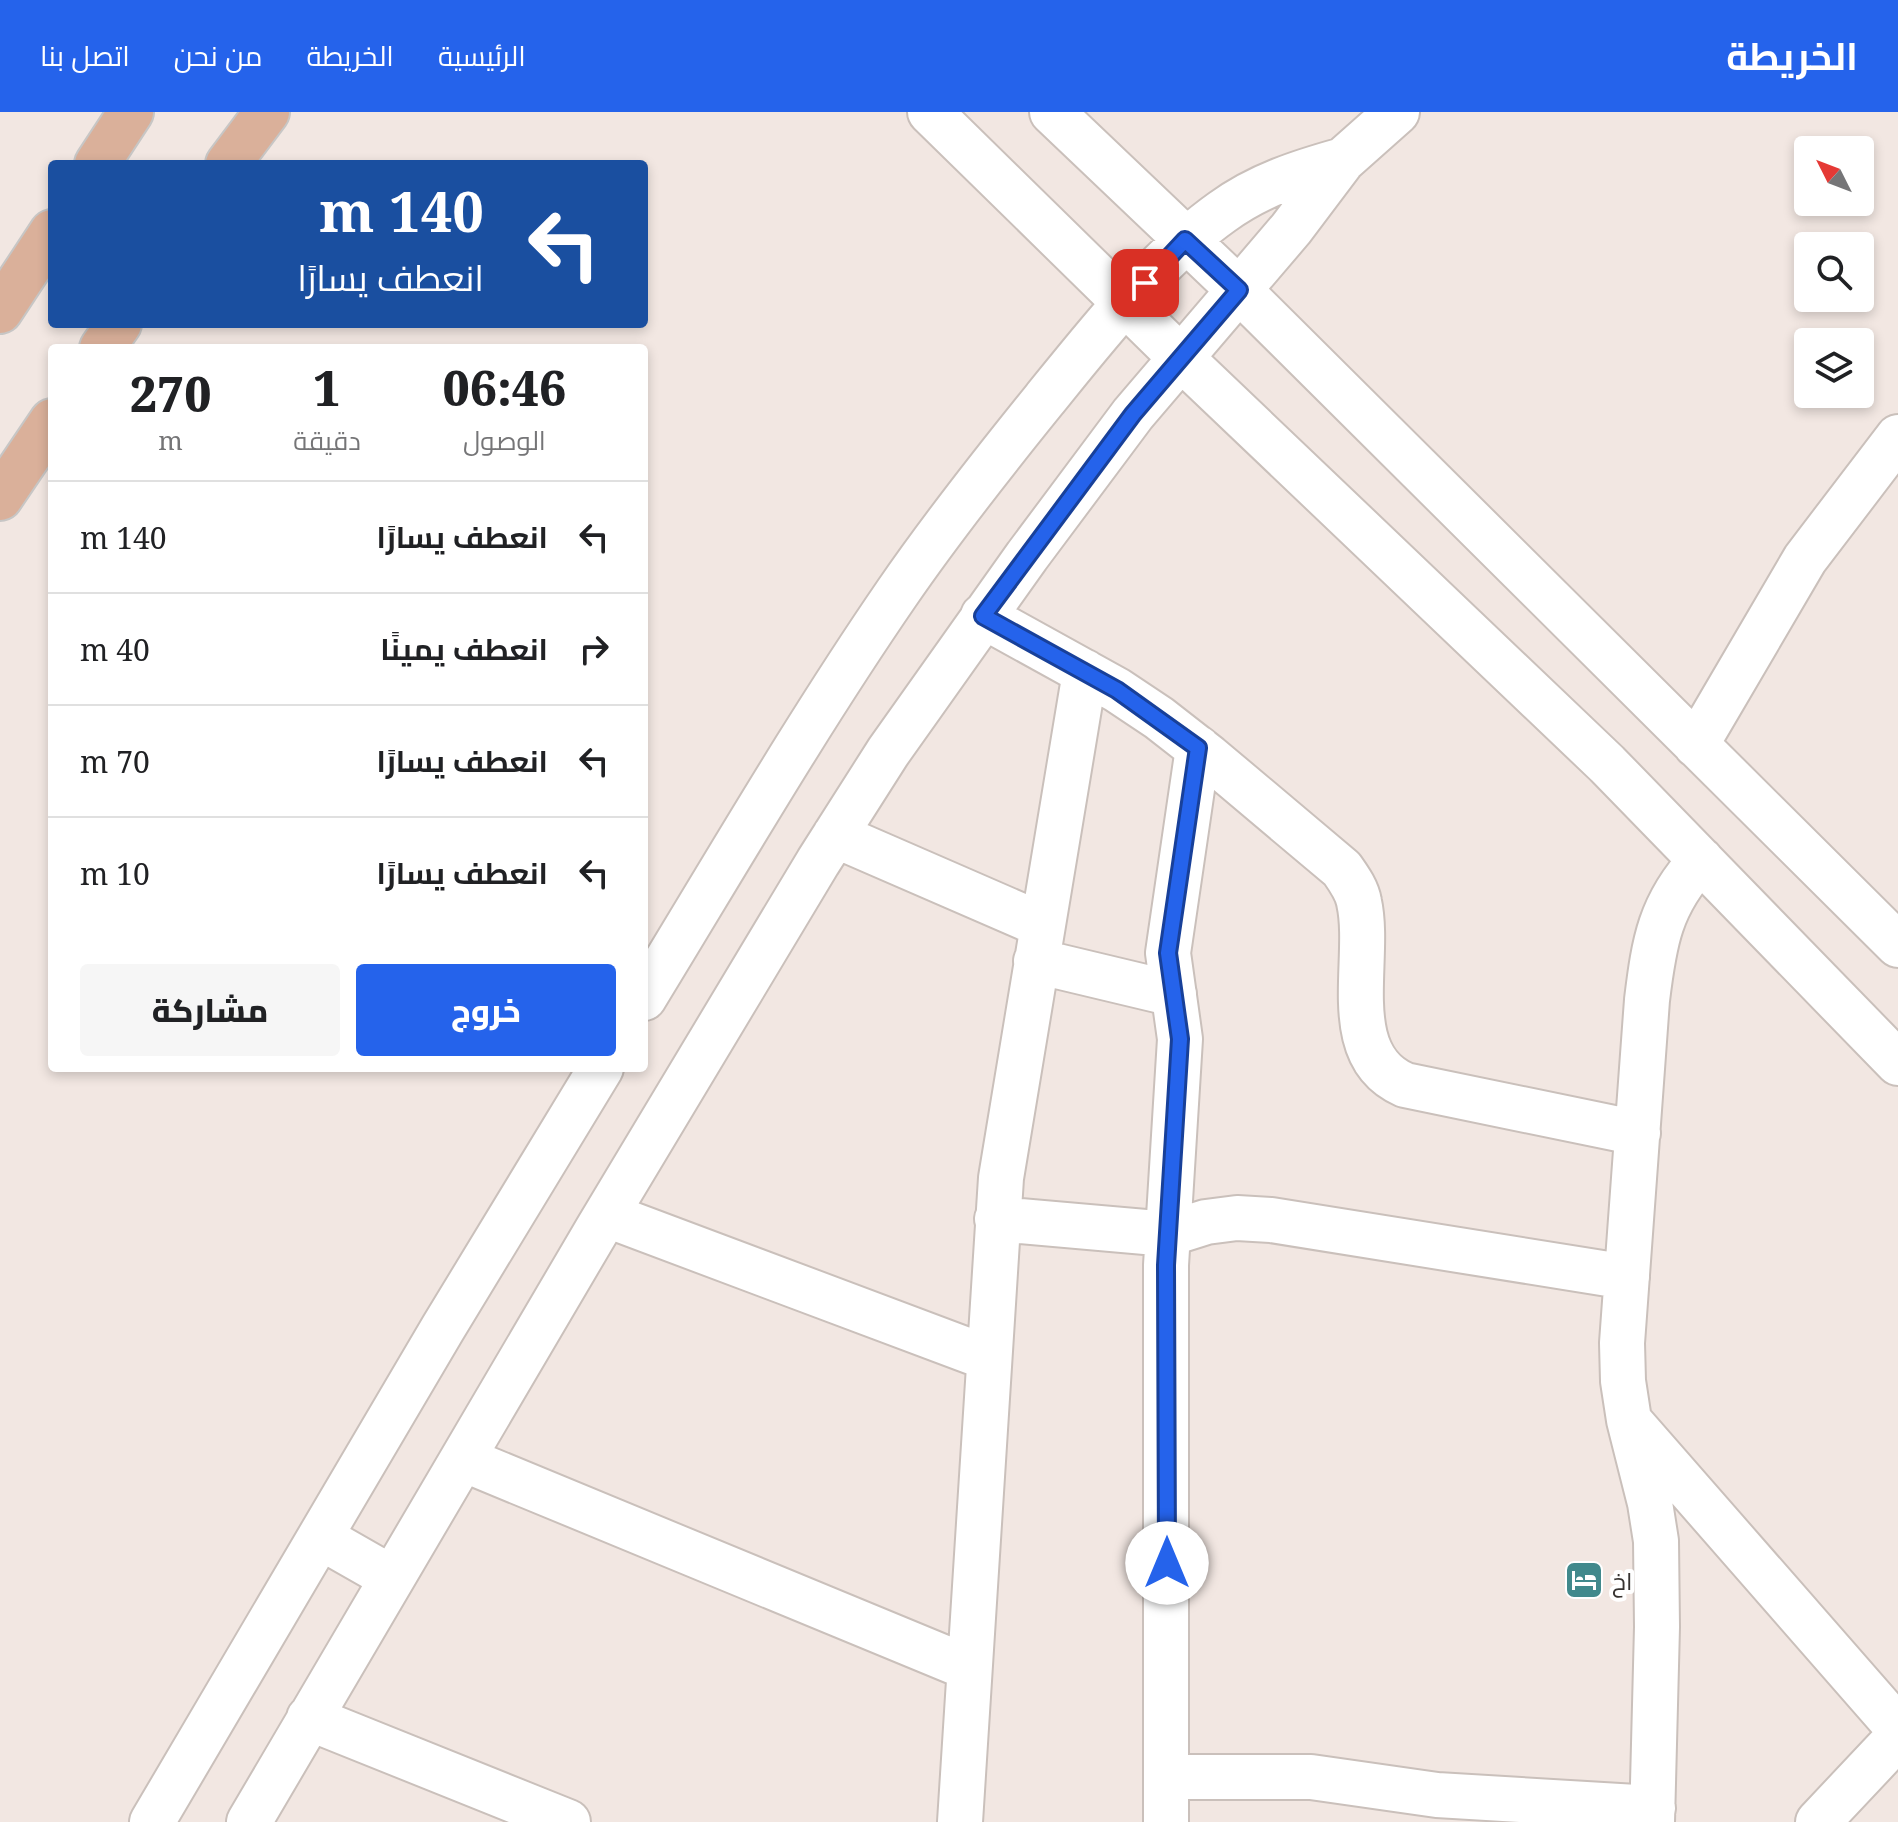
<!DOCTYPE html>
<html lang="ar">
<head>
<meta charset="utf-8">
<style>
	:root { --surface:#fff; --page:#f6f6f6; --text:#202124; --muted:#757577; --line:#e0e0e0; --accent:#2563eb }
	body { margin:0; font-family:"Noto Serif",Cairo,serif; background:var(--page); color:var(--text); direction:rtl; height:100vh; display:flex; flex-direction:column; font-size:30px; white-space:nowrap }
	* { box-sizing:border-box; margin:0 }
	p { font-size:26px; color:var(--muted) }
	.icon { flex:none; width:44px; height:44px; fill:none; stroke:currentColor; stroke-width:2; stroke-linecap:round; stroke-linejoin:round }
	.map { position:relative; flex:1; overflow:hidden; direction:ltr }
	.drawer { position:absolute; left:48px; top:232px; width:600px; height:728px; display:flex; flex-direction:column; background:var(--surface); border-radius:8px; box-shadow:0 4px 12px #0003; direction:rtl }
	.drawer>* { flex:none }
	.top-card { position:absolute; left:48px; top:48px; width:600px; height:168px; border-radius:8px; box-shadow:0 4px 12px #0003; direction:rtl; background:#1a4fa0; color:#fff; overflow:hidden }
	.needle { width:52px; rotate:312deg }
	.fabs { position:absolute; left:1794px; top:24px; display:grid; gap:16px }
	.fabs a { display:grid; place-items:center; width:80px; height:80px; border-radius:8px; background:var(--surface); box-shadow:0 4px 12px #0003; font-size:40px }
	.pin { position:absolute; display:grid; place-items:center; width:68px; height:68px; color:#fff; margin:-34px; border-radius:16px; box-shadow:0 4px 12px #0006 }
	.me { position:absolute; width:88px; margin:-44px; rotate:0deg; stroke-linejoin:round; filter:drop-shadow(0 0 6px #0008) }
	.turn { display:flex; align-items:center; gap:28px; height:168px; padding:0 32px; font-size:36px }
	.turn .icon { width:104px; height:104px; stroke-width:2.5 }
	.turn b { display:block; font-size:56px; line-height:68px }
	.eta { display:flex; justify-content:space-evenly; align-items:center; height:136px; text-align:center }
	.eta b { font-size:48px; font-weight:800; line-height:56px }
	.action { display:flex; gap:16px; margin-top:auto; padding:16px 32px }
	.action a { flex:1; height:92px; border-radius:8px; background:var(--accent); color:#fff; font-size:32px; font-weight:800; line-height:92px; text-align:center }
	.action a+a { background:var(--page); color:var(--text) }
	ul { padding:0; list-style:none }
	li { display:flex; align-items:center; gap:24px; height:112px; padding:0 32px; border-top:2px solid var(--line) }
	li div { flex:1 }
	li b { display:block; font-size:30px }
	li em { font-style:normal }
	header { display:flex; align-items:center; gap:48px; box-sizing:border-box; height:112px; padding:0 40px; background:var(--accent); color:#fff }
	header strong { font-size:38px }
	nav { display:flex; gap:44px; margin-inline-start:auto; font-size:28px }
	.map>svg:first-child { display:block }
</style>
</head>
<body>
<header>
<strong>الخريطة</strong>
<nav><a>الرئيسية</a><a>الخريطة</a><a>من نحن</a><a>اتصل بنا</a></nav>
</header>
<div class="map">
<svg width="1898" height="1710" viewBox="0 0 1898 1710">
	<rect width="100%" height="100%" fill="#f2e7e2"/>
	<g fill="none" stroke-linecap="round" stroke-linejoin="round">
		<defs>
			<path id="minor" d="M930,0L1181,246L1607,652L1898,951
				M1052,0L1239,178L1898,833
				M983,504L1117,578L1159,606L1209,645L1342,757C1349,767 1357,778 1359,790C1372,848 1336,943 1405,973L1638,1021
				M1696,633L1805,447L1898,325
				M835,723L1042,813
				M1036,849L1174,882
				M644,886C727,750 807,612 897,481C943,414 993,351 1044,288C1095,225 1156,147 1222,100C1259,73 1300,60 1343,48
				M607,1103L988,1246
				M997,1107L1168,1122L1206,1110L1237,1106L1271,1108L1627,1165
				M1633,1313L1898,1616
				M463,1347L969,1556
				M320,1425L392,1466
				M309,1606L568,1710
				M1167,1665H1311L1437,1683L1653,1696
				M152,1710L443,1216L601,956
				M249,1710L597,1118L818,750L888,640L1027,444L1133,302L1291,117L1343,48L1397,0
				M960,1710L1001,1066L1085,560
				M1166,1710V1153L1180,927L1168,841L1198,636
				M1652,1710L1657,1515L1656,1429L1650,1391L1629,1308L1623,1269L1622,1231L1647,888C1654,830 1660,792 1701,748
				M1818,1710L1898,1625"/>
			<path id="major" d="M97,52L131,0
				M228,52L267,0
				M0,199L52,120
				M102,236L119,212
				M0,386L52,309"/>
		</defs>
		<!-- minor casing -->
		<use href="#minor" stroke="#cac0bb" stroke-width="48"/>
		<!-- major casing -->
		<use href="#major" stroke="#c7c6c5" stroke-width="48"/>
		<!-- minor -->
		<use href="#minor" stroke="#fff" stroke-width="44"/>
		<!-- major -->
		<use href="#major" stroke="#dab09a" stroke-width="44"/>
	</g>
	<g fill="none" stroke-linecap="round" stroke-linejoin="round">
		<defs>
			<path id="route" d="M1145,171L1185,128L1239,178L1133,302L983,504L1117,578L1198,636L1168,841L1180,927L1166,1153L1167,1451"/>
		</defs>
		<!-- route casing -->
		<use href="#route" stroke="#184099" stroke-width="20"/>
		<!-- route -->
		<use href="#route" stroke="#2563eb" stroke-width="14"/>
	</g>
	<!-- icons -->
	<defs>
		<symbol id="hotel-square" viewBox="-11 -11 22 22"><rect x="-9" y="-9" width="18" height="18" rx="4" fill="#41898c" stroke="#fff"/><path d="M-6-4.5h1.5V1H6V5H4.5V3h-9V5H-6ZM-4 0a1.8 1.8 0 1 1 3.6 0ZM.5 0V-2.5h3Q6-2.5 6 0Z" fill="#fff"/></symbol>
	</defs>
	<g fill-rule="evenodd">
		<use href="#hotel-square" x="1562" y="1446" width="44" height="44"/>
	</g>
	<g text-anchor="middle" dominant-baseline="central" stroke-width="8" stroke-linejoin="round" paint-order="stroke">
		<!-- poi labels -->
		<g font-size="24" fill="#373331" stroke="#fff" text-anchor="start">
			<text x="1612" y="1468">اخ</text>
		</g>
	</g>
</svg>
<div class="fabs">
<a><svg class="needle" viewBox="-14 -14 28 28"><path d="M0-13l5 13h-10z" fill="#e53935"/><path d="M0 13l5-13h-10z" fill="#757577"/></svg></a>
<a><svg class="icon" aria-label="search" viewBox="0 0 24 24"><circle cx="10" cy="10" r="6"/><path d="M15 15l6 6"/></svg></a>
<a><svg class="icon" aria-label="layers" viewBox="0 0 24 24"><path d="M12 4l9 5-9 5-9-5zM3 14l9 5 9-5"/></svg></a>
</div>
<div class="pin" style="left:1145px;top:171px;background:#d93025"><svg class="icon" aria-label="arrive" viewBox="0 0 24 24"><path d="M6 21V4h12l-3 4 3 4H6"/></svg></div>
<svg class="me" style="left:1167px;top:1451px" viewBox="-20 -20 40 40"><circle r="19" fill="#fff"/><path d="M0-13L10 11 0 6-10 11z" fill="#2563eb"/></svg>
<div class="top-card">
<div class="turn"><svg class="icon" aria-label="left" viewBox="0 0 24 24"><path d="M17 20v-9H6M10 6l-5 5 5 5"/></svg><div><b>140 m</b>انعطف يسارًا</div></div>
</div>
<section class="drawer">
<div class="eta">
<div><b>06:46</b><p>الوصول</p></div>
<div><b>1</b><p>دقيقة</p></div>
<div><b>270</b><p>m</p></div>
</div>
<ul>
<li><svg class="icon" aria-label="left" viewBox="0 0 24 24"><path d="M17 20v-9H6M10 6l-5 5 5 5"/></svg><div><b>انعطف يسارًا</b></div><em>140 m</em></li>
<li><svg class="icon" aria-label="right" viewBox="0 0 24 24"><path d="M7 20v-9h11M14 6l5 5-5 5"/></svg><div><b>انعطف يمينًا</b></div><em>40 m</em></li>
<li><svg class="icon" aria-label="left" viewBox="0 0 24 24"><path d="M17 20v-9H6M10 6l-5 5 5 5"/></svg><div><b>انعطف يسارًا</b></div><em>70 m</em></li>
<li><svg class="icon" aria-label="left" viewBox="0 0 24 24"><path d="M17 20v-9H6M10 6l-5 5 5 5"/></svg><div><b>انعطف يسارًا</b></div><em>10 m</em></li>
</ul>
<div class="action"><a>خروج</a><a>مشاركة</a></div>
</section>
</div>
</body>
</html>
